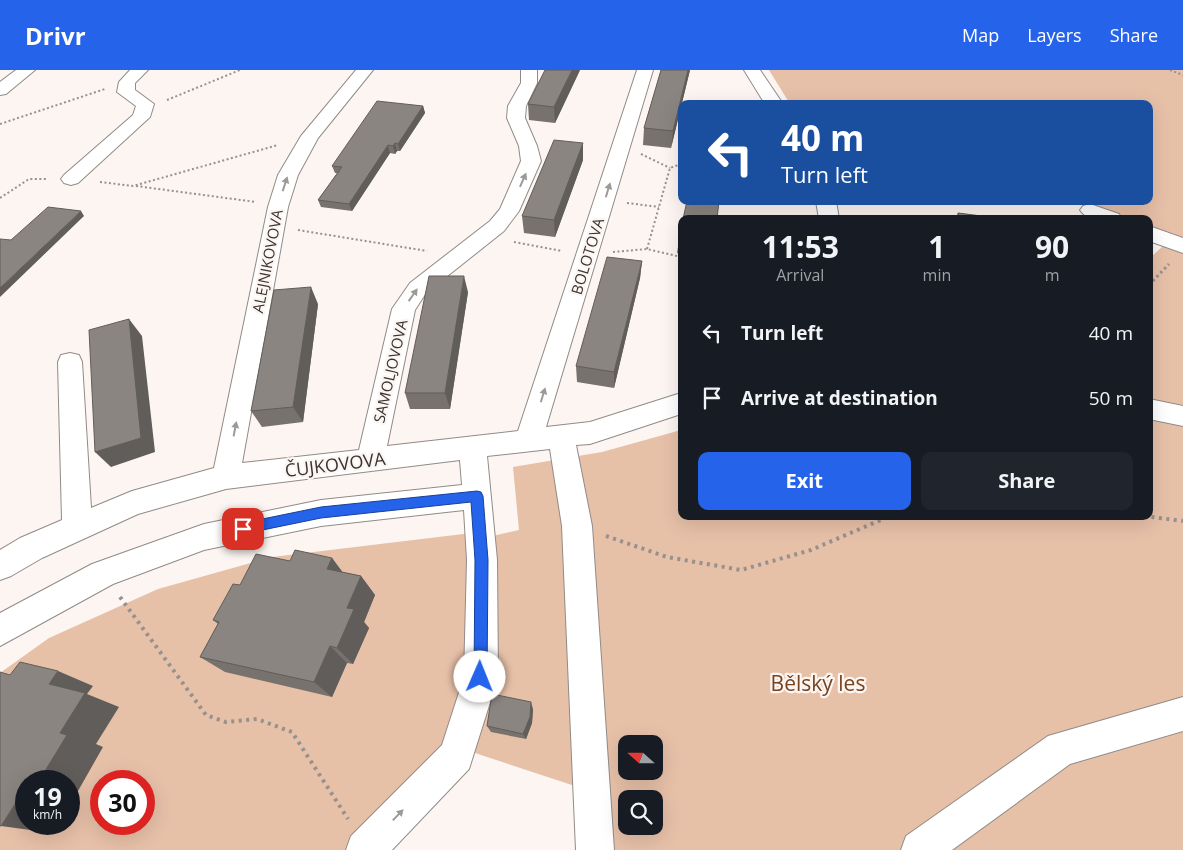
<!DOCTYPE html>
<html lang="en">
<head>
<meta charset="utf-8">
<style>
	:root { --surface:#171b24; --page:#20242c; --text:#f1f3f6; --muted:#9ea1a6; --accent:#2563eb }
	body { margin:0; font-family:"Open Sans",sans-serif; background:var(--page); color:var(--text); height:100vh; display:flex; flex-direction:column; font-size:19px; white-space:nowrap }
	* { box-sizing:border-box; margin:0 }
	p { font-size:16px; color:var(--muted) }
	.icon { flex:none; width:28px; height:28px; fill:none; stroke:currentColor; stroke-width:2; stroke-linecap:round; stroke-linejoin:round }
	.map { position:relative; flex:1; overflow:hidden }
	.sheet { position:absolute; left:678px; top:145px; width:475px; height:305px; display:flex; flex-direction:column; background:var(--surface); border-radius:10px; box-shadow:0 5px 20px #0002 }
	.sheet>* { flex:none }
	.banner { position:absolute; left:678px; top:30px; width:475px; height:105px; border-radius:10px; box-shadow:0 5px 20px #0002; background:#1a4fa0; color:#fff; overflow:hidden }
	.needle { width:32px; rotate:291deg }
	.controls { position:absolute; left:618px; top:665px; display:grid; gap:10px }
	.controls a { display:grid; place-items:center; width:45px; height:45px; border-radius:10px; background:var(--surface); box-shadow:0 5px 20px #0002; font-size:25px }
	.speed { position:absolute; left:15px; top:700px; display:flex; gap:10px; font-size:25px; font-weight:700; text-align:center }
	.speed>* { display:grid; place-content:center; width:65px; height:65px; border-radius:50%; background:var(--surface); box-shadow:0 5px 20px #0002; line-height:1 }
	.speed small { font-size:12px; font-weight:400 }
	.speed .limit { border:8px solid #d22; background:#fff; color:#111 }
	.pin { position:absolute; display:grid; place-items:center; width:42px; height:42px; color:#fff; margin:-21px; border-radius:10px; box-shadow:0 2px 8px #0006 }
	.me { position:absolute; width:55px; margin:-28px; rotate:1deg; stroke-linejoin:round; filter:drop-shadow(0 0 4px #0008) }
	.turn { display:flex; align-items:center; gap:18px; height:105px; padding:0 20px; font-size:22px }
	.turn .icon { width:65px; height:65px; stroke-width:2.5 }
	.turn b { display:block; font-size:35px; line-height:42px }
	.eta { display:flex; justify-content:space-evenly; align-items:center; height:85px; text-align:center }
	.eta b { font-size:30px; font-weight:700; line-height:35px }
	.button { display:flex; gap:10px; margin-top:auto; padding:10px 20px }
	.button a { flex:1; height:58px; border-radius:10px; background:var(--accent); color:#fff; font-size:20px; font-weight:700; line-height:58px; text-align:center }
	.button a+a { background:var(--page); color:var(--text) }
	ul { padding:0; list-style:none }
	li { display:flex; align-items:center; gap:15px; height:65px; padding:0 20px }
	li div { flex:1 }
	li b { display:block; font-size:19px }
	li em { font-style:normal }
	header { display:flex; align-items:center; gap:30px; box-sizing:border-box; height:70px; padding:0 25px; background:var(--accent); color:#fff }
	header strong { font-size:24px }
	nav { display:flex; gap:28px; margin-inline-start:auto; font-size:18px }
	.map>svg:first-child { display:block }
</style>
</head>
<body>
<header>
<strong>Drivr</strong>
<nav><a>Map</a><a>Layers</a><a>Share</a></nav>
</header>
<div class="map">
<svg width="1183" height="780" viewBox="0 0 1183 780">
	<rect width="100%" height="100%" fill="#fcf5f1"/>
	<!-- green -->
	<path fill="#e7c0a8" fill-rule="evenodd" d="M769,0H1183V780H599L581,718L469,681L488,467L519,460L513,397L602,382L681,360V446H1149V189L1165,174L1149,165V149H1118L1085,131H1149V34H790ZM626,674H654V701H626ZM626,729H654V756H626Z
		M480,462L456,686L374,780H0V603L49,568L158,519L272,487ZM26,711H69V754H26ZM101,711H144V754H101Z"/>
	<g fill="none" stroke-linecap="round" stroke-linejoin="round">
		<defs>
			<path id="minor" d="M16,0H35L6,24L0,25V12Z
				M130,0H148L135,13V20L154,34L150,47L78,113L71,115L64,113L61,109L64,105L133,45L136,36L117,22L119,12Z
				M356,0H373L318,68L298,105L288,137L242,393L359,380L392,239L410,213L490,151L500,139L521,91L519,76L507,48L508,36L521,13V0H537V13L526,36L525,48L537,76L541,91L519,141L504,161L426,223L415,240L387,376L518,361L637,0H653L546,357L590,352L681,323V344L590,374L576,375L592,456L614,780H576L562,456L550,379L487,386L497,490L498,607L469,699L392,780H346L351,766L442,675L464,607L467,490L464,440L321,456L204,480L113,514L0,576V543L92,494L204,454L321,430L462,415L460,390L226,419L138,444L42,488L11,506L0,510V480L20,468L62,450L58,292L61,285L70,283L79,285L82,292L91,438L132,421L214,398L268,137L278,105L301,66Z
				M744,0H760L783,34H765Z
				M816,131H836L839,149H819Z
				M1090,134L1119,144L1122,149C1109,149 1088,153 1080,140L1083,136Z
				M1149,156L1183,168V183L1149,171Z
				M1149,329L1183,336V356L1149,349Z
				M1183,627V661L1070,694L952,780H901L906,766L1048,666Z"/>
		</defs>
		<!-- minor casing -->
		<use href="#minor" stroke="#918b87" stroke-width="2"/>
		<!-- path-far2 -->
		<path stroke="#96918f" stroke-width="2" stroke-dasharray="2 2.5" stroke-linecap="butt" d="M1170,0L1183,5
			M167,30L240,0
			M0,54L105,19
			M641,84L670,98
			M100,112L133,116L278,75
			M136,116L256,132
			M0,128L29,109H47
			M627,133L659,137
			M298,160L427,181
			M514,172L562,181
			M647,179L670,98L681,94
			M613,182L647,179L681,187"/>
		<!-- path-far1 -->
		<path stroke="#96918f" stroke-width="3" stroke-dasharray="2.5 3" stroke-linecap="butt" d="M1149,215L1169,194"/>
		<!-- path -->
		<path stroke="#96918f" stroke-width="4" stroke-dasharray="3 4.5" stroke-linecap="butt" d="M1144,446L1183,451
			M606,466L667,487L741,500L811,480L890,446
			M120,527L206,645L226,652L257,649L292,662L348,749"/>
		<!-- minor -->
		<use href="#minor" fill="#fff" fill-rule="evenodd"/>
	</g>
	<!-- wall -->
	<path fill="#78726f" d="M580,0L555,53L529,50L528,34Z
		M661,0H690L671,78L643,75L644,58Z
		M423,36L425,43L400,81H397L395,84L390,83L352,141L321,137L318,130L337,103H335L332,96Z
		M583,73V90L555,167L524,163L522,146Z
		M958,143L1005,149H955Z
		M681,158V184L677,183Z
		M642,191L640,208L614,318L577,312L576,296Z
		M468,222L450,339H410L405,323Z
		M318,234L303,352L262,357L251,341Z
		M332,488L342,502L361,506L375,525L364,552L369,558L353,594L347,593L332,627L225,602L200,587L218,554L213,550L240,515L290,491Z
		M533,639L532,653L526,669L491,662L487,656Z"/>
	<!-- shaded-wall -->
	<path fill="#615d5a" d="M572,0H580L555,53L554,37Z
		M688,0H690L671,78L673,61Z
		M423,36L425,43L400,81L398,74Z
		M395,73L397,81L395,84L393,76Z
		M583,73V90L555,167L554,150Z
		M388,75L390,83L352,141L349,134Z
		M81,141L84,146L0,227V218Z
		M642,191L640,208L614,318V302Z
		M464,206L468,222L450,339L445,323Z
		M311,217L318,234L303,352L293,337Z
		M129,249L142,266L155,382L111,397L95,382Z
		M332,488L347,508L327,499Z
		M361,506L375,525L364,552L369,558L353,594L337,578L347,538Z
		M330,576L347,593L332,627L314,612Z
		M58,601L93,616L87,624L119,637L96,674L103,677L78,721L70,719L69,722V711H39L60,663L49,614Z
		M531,632L533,639L532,653L526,669L523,664Z
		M26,717V754H49L45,762L1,756Z"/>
	<!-- building -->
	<path fill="#8b8581" stroke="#615d5a" d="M545,0H572L554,37L528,34Z
		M661,0H688L673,61L644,58Z
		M377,31L423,36L398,74L395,73L393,76L388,75L349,134L318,130L342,97L332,96Z
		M554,70L583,73L554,150L522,146Z
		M687,131H719L717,149H683Z
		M48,137L81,141L0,218V169L11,170Z
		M958,143L1005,149H959Z
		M607,187L642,191L614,302L576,296Z
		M429,206H464L445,323H405Z
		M311,217L293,337L251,341L274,220Z
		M129,249L141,368L95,382L89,260Z
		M295,480L332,488L327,499L361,506L347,538L354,539L337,578L330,576L314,612L200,587L219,552L213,550L233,514L240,515L256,484L290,491Z
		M20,592L58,601L49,614L85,623L60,663L67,665L39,711L31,710L30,711H26V717L1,756H0V602L10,605Z
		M492,624L531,632L530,647L523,664L487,656Z"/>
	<!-- one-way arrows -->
	<defs><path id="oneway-solid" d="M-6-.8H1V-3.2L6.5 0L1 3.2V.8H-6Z" transform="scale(1.25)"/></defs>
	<g fill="#9b9a99">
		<use href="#oneway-solid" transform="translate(523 110) rotate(-66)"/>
		<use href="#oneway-solid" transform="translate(285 114) rotate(-72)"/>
		<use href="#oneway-solid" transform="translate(608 120) rotate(-73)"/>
		<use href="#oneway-solid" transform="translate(413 225) rotate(-55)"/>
		<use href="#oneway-solid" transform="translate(543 325) rotate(-73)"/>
		<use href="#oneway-solid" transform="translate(235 359) rotate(-79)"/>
		<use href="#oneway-solid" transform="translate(398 745) rotate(-46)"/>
	</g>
	<!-- route -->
	<path fill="#2563eb" stroke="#184099" d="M477,421L481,422L483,426L488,490L487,607L485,612L480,614L476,612L474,607L475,490L471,432L321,448L243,464L239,463L237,459L239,455L243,453L321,437Z"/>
	<g text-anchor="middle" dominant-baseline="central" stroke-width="4.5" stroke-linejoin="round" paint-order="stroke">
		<!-- far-street labels -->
		<g font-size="15" fill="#373433" stroke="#fcf5f1">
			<text transform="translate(587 186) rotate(-73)">BOLOTOVA</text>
			<text transform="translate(267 191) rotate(-79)">ALEJNIKOVOVA</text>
			<text transform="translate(390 301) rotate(-77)">SAMOLJOVOVA</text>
		</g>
		<!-- street labels -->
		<g font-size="18" fill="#373433" stroke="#fcf5f1">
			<text transform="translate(335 394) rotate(-7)">ČUJKOVOVA</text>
		</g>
		<!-- near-park labels -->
		<g font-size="21" fill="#75431f" stroke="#fcf5f1">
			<text x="818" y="613">Bělský les</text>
		</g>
	</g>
</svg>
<div class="controls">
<a><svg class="needle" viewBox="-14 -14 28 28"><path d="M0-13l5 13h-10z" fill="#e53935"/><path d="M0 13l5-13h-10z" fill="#9ea1a6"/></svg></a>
<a><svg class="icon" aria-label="search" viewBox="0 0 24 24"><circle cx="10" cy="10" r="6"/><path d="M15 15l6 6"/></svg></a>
</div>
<div class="speed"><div>19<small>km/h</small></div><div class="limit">30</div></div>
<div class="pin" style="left:243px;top:459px;background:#d93025"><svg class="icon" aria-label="arrive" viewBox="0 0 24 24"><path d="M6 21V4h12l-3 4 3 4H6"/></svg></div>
<svg class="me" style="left:480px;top:607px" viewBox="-20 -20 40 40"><circle r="19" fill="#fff"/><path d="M0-13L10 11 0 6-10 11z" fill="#2563eb"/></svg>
<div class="banner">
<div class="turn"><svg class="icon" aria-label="left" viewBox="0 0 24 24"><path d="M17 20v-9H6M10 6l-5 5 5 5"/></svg><div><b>40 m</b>Turn left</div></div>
</div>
<section class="sheet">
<div class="eta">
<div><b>11:53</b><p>Arrival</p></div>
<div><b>1</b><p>min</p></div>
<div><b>90</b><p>m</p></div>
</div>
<ul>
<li><svg class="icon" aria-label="left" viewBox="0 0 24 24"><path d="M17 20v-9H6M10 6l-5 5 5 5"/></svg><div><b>Turn left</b></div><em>40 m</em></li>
<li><svg class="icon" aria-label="arrive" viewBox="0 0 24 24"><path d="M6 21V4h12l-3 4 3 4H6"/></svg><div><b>Arrive at destination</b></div><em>50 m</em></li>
</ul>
<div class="button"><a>Exit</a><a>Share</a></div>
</section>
</div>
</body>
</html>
